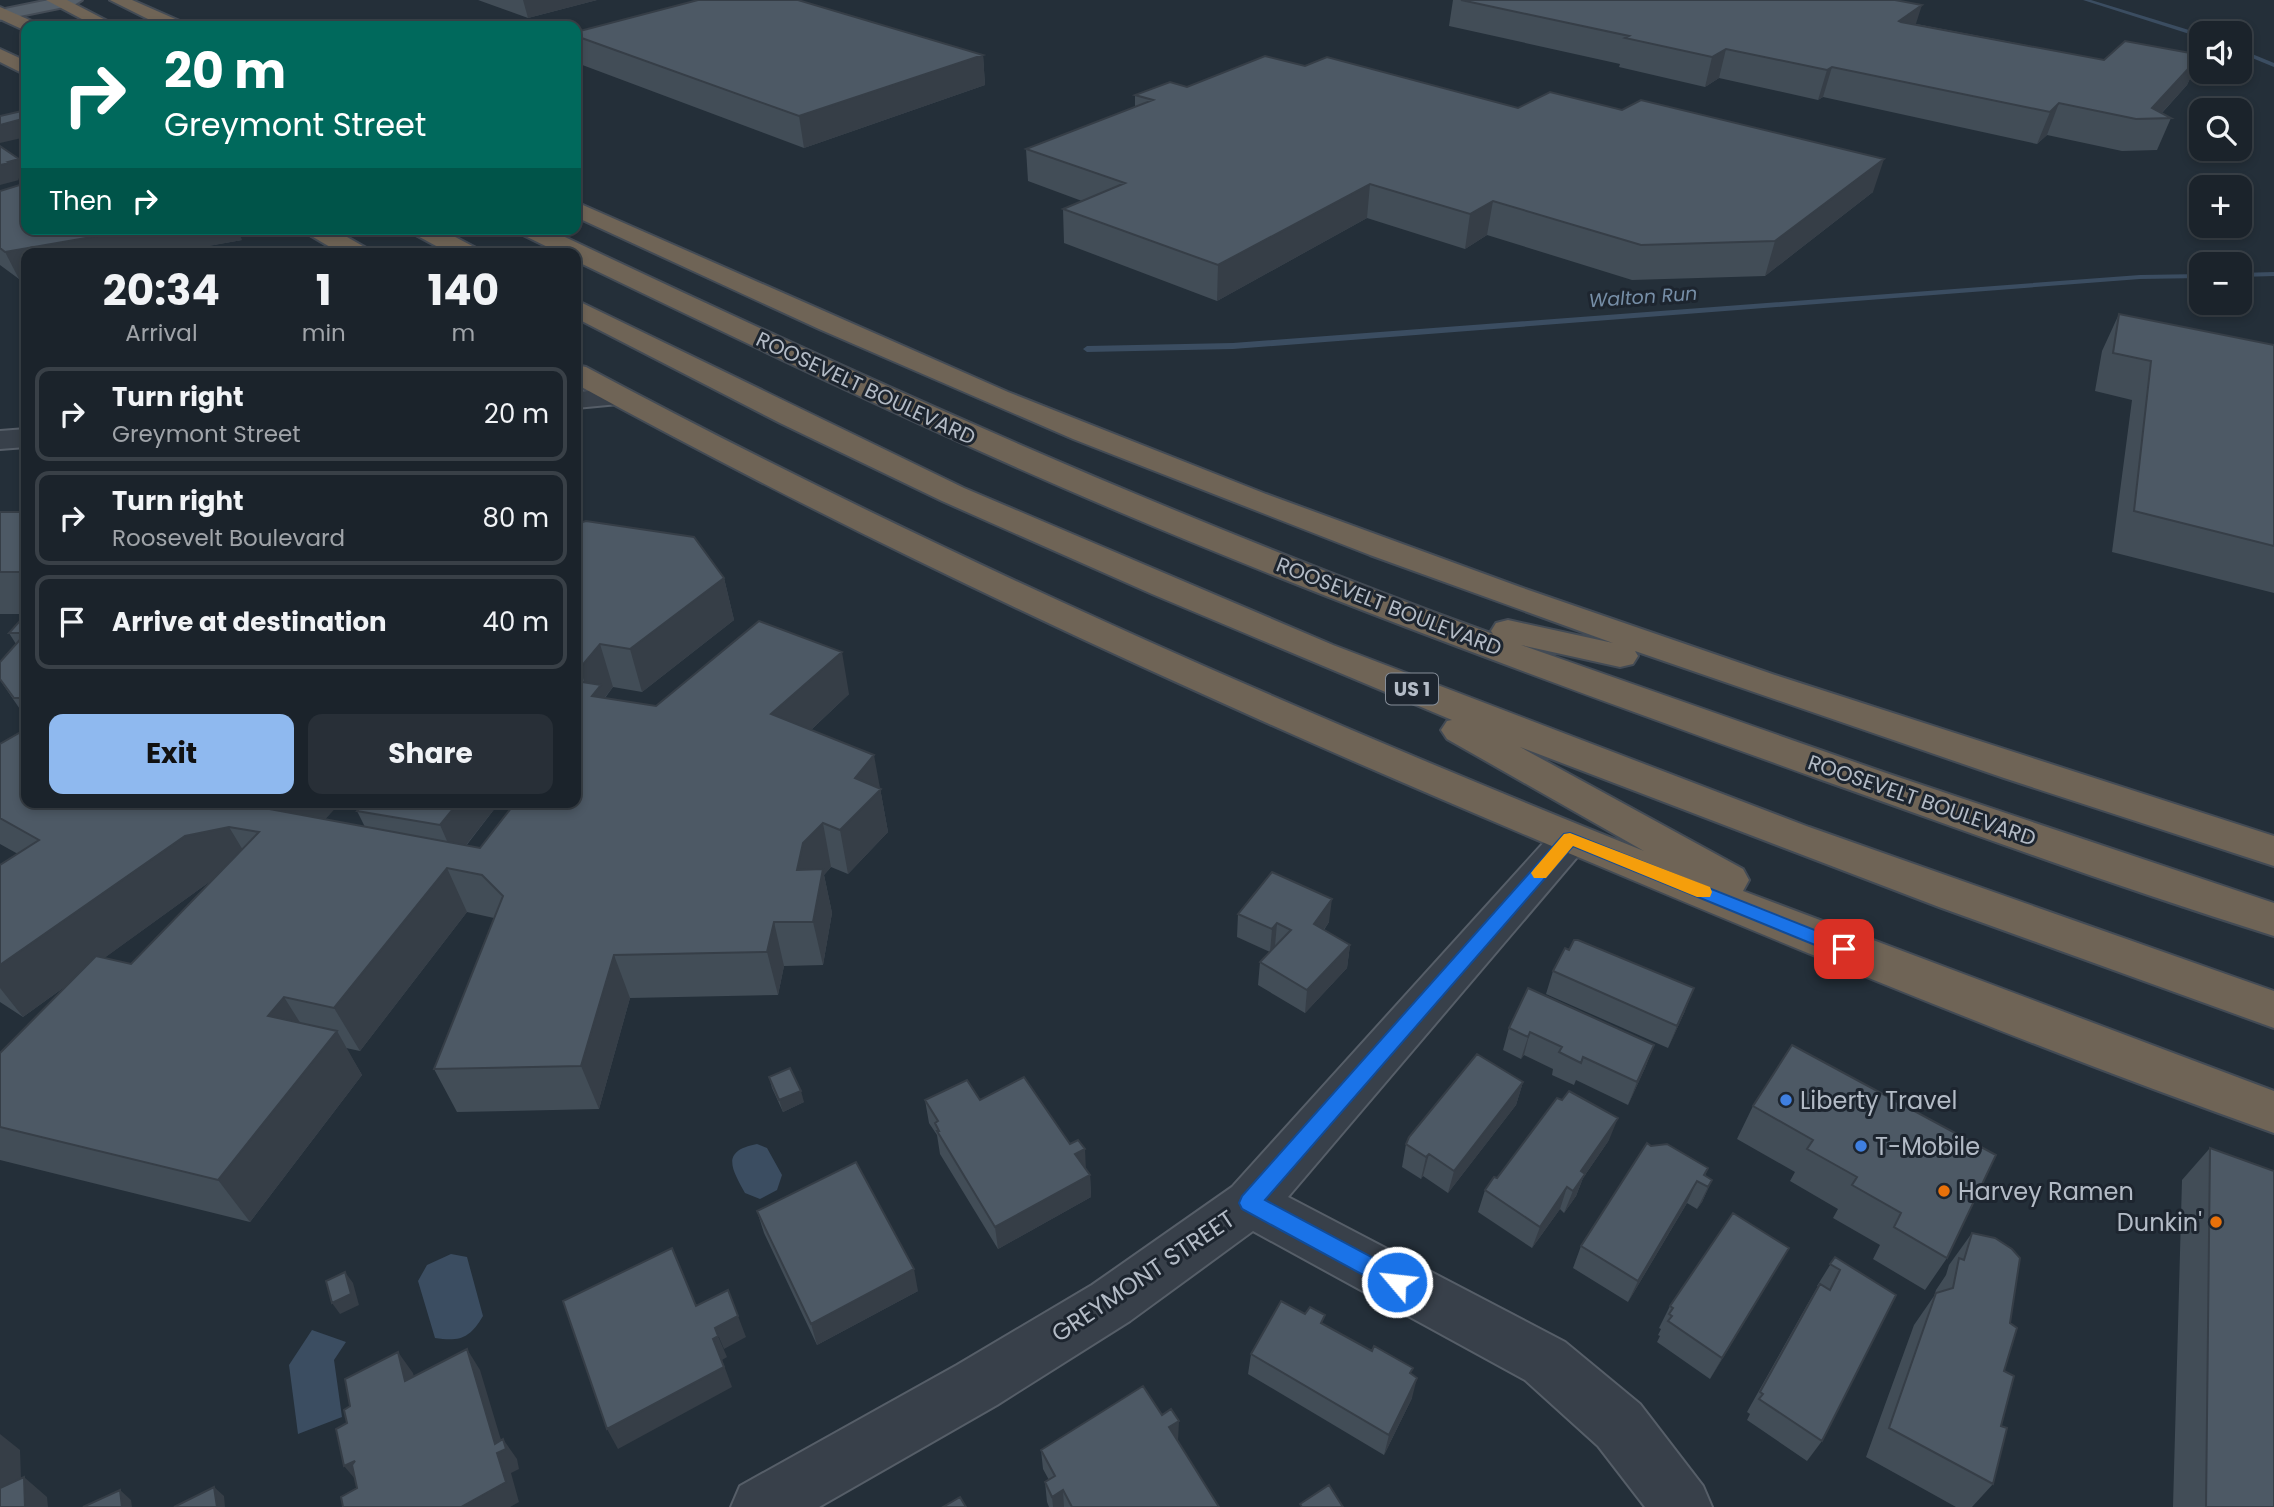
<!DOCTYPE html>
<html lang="en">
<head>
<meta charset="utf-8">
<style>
	:root { --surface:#1b232b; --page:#282f37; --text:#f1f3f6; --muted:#a0a4a9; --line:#394047; --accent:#8fb9ef }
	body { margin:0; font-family:Poppins,sans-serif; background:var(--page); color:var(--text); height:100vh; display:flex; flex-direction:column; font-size:26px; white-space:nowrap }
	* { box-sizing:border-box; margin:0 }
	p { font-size:23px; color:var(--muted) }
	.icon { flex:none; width:38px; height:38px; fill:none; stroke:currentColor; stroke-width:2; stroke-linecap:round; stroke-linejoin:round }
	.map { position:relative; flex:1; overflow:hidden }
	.side { position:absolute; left:21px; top:248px; width:560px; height:560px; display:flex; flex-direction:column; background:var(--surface); border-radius:14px; box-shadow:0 4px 10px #0003,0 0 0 2px var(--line) }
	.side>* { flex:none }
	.banner { position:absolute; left:21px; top:21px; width:560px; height:214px; border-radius:14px; box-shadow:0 4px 10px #0003,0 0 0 2px var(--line); background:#00695c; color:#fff; overflow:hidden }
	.controls { position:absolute; left:2189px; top:21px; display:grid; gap:14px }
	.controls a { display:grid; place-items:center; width:63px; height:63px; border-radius:14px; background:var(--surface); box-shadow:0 4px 10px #0003,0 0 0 2px var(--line); font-size:35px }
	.pin { position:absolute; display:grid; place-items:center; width:60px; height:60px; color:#fff; margin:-30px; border-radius:14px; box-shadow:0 4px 10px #0006 }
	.me { position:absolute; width:77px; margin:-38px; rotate:298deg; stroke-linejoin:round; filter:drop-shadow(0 0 5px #0008) }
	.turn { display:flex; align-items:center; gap:24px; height:147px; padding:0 28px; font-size:32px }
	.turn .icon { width:91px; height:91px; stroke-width:2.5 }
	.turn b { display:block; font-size:49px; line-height:60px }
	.then { display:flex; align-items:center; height:66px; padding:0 28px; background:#0003; gap:14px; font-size:26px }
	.eta { display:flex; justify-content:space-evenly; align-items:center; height:119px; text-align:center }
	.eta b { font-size:42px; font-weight:700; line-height:49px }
	.primary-button { display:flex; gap:14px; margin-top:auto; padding:14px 28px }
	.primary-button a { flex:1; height:80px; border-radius:14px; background:var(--accent); color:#111; font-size:28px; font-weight:700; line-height:80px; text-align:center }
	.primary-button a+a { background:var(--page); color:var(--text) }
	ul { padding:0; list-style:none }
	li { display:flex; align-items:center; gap:21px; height:94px; margin:0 14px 10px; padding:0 14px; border:4px solid var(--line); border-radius:14px }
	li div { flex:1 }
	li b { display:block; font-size:26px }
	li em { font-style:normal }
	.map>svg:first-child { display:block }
</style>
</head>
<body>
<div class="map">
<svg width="2274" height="1507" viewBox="0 0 2274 1507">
	<rect width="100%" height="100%" fill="#242f39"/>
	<!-- water -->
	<path fill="#3b4d61" d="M757,1144L767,1148L782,1175L777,1190L760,1199L745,1193C732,1169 720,1151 757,1144Z
		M451,1254L467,1257L483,1316C470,1338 460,1342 435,1338L418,1281L427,1265Z
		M312,1330L346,1342L334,1360L342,1417L298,1434L289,1365Z"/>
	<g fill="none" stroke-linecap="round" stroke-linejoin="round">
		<!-- stream -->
		<path fill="#3b4d61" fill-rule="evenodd" d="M2083,0H2091L2202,34V38Z
			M2240,49L2274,63V67L2240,53Z
			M2274,272V276L2240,277V273Z
			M2202,274V278L2140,279L1233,349L1087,352L1083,349L1087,346L1233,343L2140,275Z"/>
		<defs>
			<path id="minor" d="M619,389L629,391L633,397L629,403L576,408V392Z
				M26,429V447L0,449V431Z
				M1570,824L1584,829L1590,839L1584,849L1288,1197L1565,1342L1640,1404L1703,1486L1712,1507H1645L1598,1446L1525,1380L1253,1231L1130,1321L997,1405L819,1507H731L740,1486L957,1365L1092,1285L1232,1187L1556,829Z"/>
			<path id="major" d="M49,0H82L74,5L0,20V10Z"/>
			<path id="highway" d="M46,0H67L117,26H95Z
				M110,0H132L182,22L185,26H162Z
				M0,7L34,22L37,26H26V31L0,19Z
				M0,49L26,61V75L0,62Z
				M576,202L1008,392L1266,494L1520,587L1775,675L2274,836V866L2004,778L1635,651L1638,656L1633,664L1620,667L1521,645L1886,773L2274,903V936C2122,889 1972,833 1822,780C1583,694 1343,607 1110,508C929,431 752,346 576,261V254H562L521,234L518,229H548C858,376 1170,517 1493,634L1491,631L1496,623L1508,620L1613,643L1370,555L1073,439L819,329L576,217Z
				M305,229H333L368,249L372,254H342L308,234Z
				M411,229H440L478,249L482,254H451L414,234Z
				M576,300L964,488L1333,645L1809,827L2274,991V1028L1939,907L1520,747L1743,869L1749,880L1743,891L2274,1091V1133C2045,1052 1820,959 1597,865C1250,720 906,565 576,384V365L586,367C928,550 1284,706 1644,851L1447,739L1441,730L1447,721L1452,720L1152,594L942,501L780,423L576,318Z"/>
		</defs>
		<!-- minor casing -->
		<use href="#minor" stroke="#565e68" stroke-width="4"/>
		<!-- major casing -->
		<use href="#major" stroke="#444c56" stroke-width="4"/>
		<!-- highway casing -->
		<use href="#highway" stroke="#434b55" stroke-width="4"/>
		<!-- minor -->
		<use href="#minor" fill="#38404a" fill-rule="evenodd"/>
		<!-- major -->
		<use href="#major" fill="#56606a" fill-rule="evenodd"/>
		<!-- highway -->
		<use href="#highway" fill="#6f6456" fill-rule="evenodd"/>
	</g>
	<!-- wall -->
	<path fill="#424d57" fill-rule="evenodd" d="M478,0H597L528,18Z
		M1453,0H1895L1916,24L2104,60L2201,55L2187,85L2162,113L2171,118L2157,150L2122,151L2047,135L2037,144L1823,97L1818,100L1719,78L1705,87L1619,67L1620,64L1449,26Z
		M576,32L983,55L985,85L804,148L577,63Z
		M1305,66L1518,108L1873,192L1765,276L1632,280L1487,235L1465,249L1367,218L1217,301L1064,243L1063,209L1082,201L1028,181L1026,149L1135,107V95Z
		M0,191L242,240L19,279L0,265Z
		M2119,314L2274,345V593L2112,552L2132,400L2095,391L2102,351Z
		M0,512H26V614H0Z
		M576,524L724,578L734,620L642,692L613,687L605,698L656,706L849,694L811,730L880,788L888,832L848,874L831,867L824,875L832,913L823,965L784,966L778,995L630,998L599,1109L457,1112L434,1069L494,918L467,912L360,1051L346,1048L362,1075L250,1222L0,1160V1053L70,983L23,1017L0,1002V865L18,854L0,844V744L26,803H340L325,819L365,827L357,811L364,803H499L466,846L480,848L576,803ZM212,880H213L131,964L104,958Z
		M26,614V718L0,680V662L16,644L9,633Z
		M1238,914L1329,922L1324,930L1350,945L1347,968L1305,1013L1258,985L1260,962L1270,952L1237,937Z
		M1553,971L1685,1011L1668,1048L1546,994Z
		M1509,1028L1654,1045L1645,1068L1628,1105L1576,1080L1574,1085L1552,1075L1553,1069L1524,1055L1521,1059L1503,1050Z
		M1792,1045L1947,1258L1925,1290L1873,1259L1880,1245L1833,1218L1838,1209L1790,1181L1795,1172L1737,1139L1753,1106Z
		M769,1077L804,1102L783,1112L772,1088Z
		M1523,1082L1516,1105L1448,1193L1423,1176L1421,1179L1402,1167L1406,1144Z
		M925,1100H980L1086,1169L1090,1175L1091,1197L998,1249L940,1154L937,1135L929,1123Z
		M1609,1140L1583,1178L1576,1196L1564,1213L1560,1209L1532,1248L1478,1212L1485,1190Z
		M1651,1146L1708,1168L1705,1176L1712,1180L1702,1202L1697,1209L1687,1203L1628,1302L1573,1268L1581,1246Z
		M2210,1148L2274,1507H2173L2182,1180Z
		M757,1211L918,1291L817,1345L764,1233Z
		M1972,1233L2004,1371L2001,1426L1993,1484L1972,1507H1956L1866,1457L1914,1325L1934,1296L1936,1290L1946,1275L1949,1265Z
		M1835,1257L1896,1295L1822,1441L1807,1461L1747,1420L1750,1414L1747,1412L1807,1305L1818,1286H1817Z
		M1776,1270L1710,1379L1657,1342L1660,1336L1658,1335L1661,1329L1659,1328L1670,1306Z
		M1324,1325L1411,1374L1412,1398L1384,1455L1248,1374L1251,1354Z
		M1178,1441L1219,1507H1049L1047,1502L1045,1482L1049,1480L1043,1469L1041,1450Z"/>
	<!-- shaded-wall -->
	<path fill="#363e47" d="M523,0H597L528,18Z
		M1922,5L1913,33L1899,21Z
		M1726,49L1719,78L1705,87L1712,57Z
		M983,55L985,85L804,148L799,116Z
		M2201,55L2187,85L2157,118L2152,108Z
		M1832,67L1823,97L1818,100L1827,70Z
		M2059,103L2047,135L2037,144L2050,112Z
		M26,118V137L0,143V125Z
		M19,159L26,173V176L18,179L19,180L0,185V165L8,162Z
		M1884,159L1873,192L1765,276L1775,241Z
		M1370,184L1367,218L1217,301L1218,265Z
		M1493,201L1487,235L1465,249L1470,214Z
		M138,229H238L242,240L165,254H26V278L19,279L5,252Z
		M724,578L734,620L642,692L630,649Z
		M600,644L613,687L605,697L614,728L593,711L580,668Z
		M842,652L849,694L781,758L771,714Z
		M874,755L888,832L848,874L840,830L855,778Z
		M276,803H340L294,853L270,809Z
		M458,803H499L455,859L440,825Z
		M823,823L831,867L824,875L832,913L823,965L813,922L797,870L803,843Z
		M229,827L255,870L212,880L23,1017L0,988V965L185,836Z
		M447,868L467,912L360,1051L334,1008Z
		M1332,899L1329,922L1311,947L1314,924Z
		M774,922L784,966L778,995L767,952Z
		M1277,923L1275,946L1270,952L1272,929Z
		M1350,945L1347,968L1305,1013L1307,990Z
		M614,955L630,998L599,1109L581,1066Z
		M1694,988L1685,1011L1668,1048L1677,1026Z
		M284,997L311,1040L268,1016Z
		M337,1031L362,1075L250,1222L218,1180Z
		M1530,1032L1524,1055L1521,1059L1528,1037Z
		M1654,1045L1645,1068L1628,1105L1637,1082Z
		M1523,1082L1516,1105L1448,1193L1454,1171Z
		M801,1091L804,1102L783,1112L779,1100Z
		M1618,1118L1609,1140L1583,1178L1576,1196L1564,1213L1581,1171Z
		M1085,1149L1086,1171L1075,1154Z
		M1429,1154L1423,1176L1421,1179L1426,1157Z
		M1090,1175L1091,1197L998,1249L995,1227Z
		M1712,1180L1702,1202L1697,1209L1708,1187Z
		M1697,1181L1687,1203L1628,1302L1638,1281Z
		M1567,1187L1560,1209L1532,1248L1540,1227Z
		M1789,1248L1776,1270L1710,1379L1722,1358Z
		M914,1269L918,1291L817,1345L811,1324Z
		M345,1272L353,1283L359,1305L340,1314L332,1303Z
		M738,1316L746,1337L724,1349L715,1328Z
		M718,1336L727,1357L722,1360L732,1387L618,1449L607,1429L713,1339Z
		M467,1349L480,1370L504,1450L503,1439L517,1459L519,1469L511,1473L519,1502L510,1507H461L495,1444Z
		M398,1352L413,1373L420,1401L405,1381Z
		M1417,1378L1412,1398L1384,1455L1389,1435Z
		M1179,1421L1178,1441L1169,1427Z
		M0,1434L20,1450L22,1507L0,1491Z
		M355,1461L361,1486L344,1466Z
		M24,1477L47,1497L48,1507H25Z
		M214,1487L224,1496L225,1507H217Z
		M120,1490L131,1500L132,1507H122Z
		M1063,1490L1064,1507H1053L1052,1497Z"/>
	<!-- building -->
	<path fill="#4d5965" stroke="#363e47" stroke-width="2" d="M698,0H798L983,55L799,116L576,36V32Z
		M1461,0H1895L1922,5L1899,21L1901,22L2104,60L2125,41L2201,55L2152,108L2171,118L2136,119L2059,103L2050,112L1832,67L1827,70L1726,49L1712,57L1625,38L1629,36Z
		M1265,56L1305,66L1327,57L1518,108L1550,92L1622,110L1641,100L1884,159L1775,241L1641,245L1493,201L1470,214L1370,184L1218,265L1063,209L1125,183L1026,149L1153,100L1135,95L1170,82L1187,87Z
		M26,110V118L0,125V116Z
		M0,146L19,159L8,162L10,163L0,165Z
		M26,183V229H138L5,252L0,248V191Z
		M2119,314L2274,345V546L2134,511L2151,361L2113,353Z
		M0,512H26V572H0Z
		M586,521L694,537L724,578L630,649L600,644L580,668H576V524Z
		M26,614V698H14L0,679V662L26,633H9Z
		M759,621L842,652L771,714L874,755L855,778L881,789L840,830L823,823L803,843L797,870L823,869L813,922H774L767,952L614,955L581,1066L434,1069L503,896L482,875L447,868L334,1008L284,997L268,1016L337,1031L218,1180L0,1127V1053L96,956L131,964L259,832L229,827L185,836L0,965V865L39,840L0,818V744L26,729V803H276L270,809L480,848L515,803H576V727L578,724H576V681L601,685L592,696L656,706Z
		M364,803H458L440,825L357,811Z
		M1272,872L1332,899L1314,924L1350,945L1307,990L1260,962L1291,930L1277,923L1272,929L1238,914Z
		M1574,940H1578L1694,988L1677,1026L1553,971L1565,948L1569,950Z
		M1528,988L1654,1045L1637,1082L1583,1057L1581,1063L1559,1052L1562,1047L1530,1032L1528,1037L1509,1028Z
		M1792,1045L1996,1155L1947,1258L1894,1227L1901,1213L1852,1185L1857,1177L1807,1149L1813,1140L1753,1106Z
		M1477,1054L1523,1082L1454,1171L1429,1154L1426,1157L1406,1144L1409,1137Z
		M790,1068L801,1091L779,1100L769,1077Z
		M1024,1077L1070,1144L1078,1140L1085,1149L1075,1154L1090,1175L995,1227L937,1131H939L935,1123L938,1121L925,1100L967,1080L980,1100Z
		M1569,1091L1618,1118L1581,1171L1585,1174L1573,1191L1567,1187L1540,1227L1485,1190L1494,1177L1497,1178L1557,1098L1562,1100Z
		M1647,1143L1651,1146L1667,1144L1708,1168L1704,1175L1712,1180L1708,1187L1697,1181L1638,1281L1581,1246Z
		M2210,1148L2274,1171V1507H2206Z
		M856,1162L914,1269L811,1324L757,1211Z
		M1733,1213L1789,1248L1722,1358L1668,1321L1672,1316L1669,1314L1673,1308L1670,1306Z
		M1972,1233L1995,1238L2012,1249L2020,1258L2010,1323L2017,1328L2004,1371L2014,1376L2001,1426L2007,1428L1993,1484L1889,1428L1936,1293L1953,1288L1959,1258L1964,1260Z
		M672,1248L696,1306L728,1290L738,1316L715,1328L718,1336L713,1339L724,1367L607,1429L563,1301Z
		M1835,1257L1896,1295L1822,1441L1759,1399L1763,1394L1760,1392L1820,1284L1830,1290L1840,1270L1830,1264Z
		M345,1272L351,1294L332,1303L326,1281Z
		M1281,1301L1305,1314L1310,1307L1325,1315L1321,1323L1372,1351L1374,1346L1413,1368L1410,1373L1417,1378L1389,1435L1251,1354Z
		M467,1349L495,1444L503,1439L506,1449L497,1453L506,1482L461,1507H343L341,1497L357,1488L352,1465L355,1461L344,1466L336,1429L347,1423L344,1410L350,1406L345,1379L398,1352L405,1381Z
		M1143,1386L1162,1415L1171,1409L1179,1421L1169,1427L1219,1507H1072L1063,1490L1052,1497L1045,1482L1055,1476L1041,1450Z
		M24,1477L25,1507H0V1488Z
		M1329,1485L1343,1507H1302L1300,1504Z
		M214,1487L217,1507H174Z
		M120,1490L122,1507H83Z
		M960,1497L966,1507H943Z"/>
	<!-- route -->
	<path fill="#1a73e8" stroke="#114b97" stroke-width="2" d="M1570,833L1850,944L1853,949L1850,954H1837L1573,846L1265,1200L1405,1275L1408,1282L1405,1289L1397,1292L1389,1289L1242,1209L1239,1203L1242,1196L1564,834Z"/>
	<!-- slow -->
	<path fill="#f59e0b" d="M1570,833L1710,887L1712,892L1710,897H1697L1573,846L1546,878H1534L1531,873L1534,869L1564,834Z"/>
	<!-- markers -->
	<g fill="#3f7fe0" stroke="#1d252f" stroke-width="2.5">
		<circle cx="1786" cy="1100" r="7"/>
		<circle cx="1861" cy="1146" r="7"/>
	</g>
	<g fill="#e8710a" stroke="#1d252f" stroke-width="2.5">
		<circle cx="1944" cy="1191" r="7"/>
		<circle cx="2216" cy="1222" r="7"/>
	</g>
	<g text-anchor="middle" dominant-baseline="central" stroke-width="6" stroke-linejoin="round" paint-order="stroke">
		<!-- far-water labels -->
		<g font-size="19" font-style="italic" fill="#768ea7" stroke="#1d252f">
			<text transform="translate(1643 297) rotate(-4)">Walton Run</text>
		</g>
		<!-- shield labels -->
		<rect fill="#1d252f" stroke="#868e99" stroke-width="2" x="1386" y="673.5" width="52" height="31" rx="5"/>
		<g font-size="19" font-weight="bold" fill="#b3bbc6">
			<text x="1412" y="689">US 1</text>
		</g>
		<!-- street labels -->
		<g font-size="21" fill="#b3bbc6" stroke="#1d252f">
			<text transform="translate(866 388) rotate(25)">ROOSEVELT BOULEVARD</text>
			<text transform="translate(1389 606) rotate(21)">ROOSEVELT BOULEVARD</text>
			<text transform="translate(1922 800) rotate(19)">ROOSEVELT BOULEVARD</text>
		</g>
		<!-- near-poi labels -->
		<g font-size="24" fill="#b3bbc6" stroke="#1d252f" text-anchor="start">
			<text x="1800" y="1100">Liberty Travel</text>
			<text x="1875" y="1146">T-Mobile</text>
			<text x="1958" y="1191">Harvey Ramen</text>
			<text x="2202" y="1222" text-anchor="end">Dunkin'</text>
		</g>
		<!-- near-street labels -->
		<g font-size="24" fill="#b3bbc6" stroke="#1d252f">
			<text transform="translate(1143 1276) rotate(-34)">GREYMONT STREET</text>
		</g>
	</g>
</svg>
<div class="controls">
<a><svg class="icon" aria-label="sound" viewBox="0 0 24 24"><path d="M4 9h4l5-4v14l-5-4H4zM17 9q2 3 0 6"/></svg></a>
<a><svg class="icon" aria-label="search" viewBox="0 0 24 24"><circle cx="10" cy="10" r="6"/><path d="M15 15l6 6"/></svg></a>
<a>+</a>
<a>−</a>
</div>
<div class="pin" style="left:1844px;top:949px;background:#d93025"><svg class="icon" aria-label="arrive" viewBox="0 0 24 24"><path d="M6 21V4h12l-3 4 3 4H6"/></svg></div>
<svg class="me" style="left:1397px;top:1282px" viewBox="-20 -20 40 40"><circle r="17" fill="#1a73e8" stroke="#fff" stroke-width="3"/><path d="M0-11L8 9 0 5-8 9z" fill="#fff"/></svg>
<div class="banner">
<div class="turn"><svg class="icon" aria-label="right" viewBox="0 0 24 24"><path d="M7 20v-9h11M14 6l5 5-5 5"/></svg><div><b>20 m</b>Greymont Street</div></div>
<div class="then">Then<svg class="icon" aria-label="right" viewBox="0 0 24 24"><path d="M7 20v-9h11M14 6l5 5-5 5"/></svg></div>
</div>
<section class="side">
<div class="eta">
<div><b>20:34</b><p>Arrival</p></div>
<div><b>1</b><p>min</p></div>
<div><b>140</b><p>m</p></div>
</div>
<ul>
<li><svg class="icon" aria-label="right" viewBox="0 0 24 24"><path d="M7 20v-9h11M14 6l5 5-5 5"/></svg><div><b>Turn right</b><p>Greymont Street</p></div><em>20 m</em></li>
<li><svg class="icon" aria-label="right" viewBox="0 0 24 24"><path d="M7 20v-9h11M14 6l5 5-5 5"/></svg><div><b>Turn right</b><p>Roosevelt Boulevard</p></div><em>80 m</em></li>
<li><svg class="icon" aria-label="arrive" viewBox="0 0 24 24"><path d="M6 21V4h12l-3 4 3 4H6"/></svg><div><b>Arrive at destination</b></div><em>40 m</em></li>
</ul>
<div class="primary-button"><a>Exit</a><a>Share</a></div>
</section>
</div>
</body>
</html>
